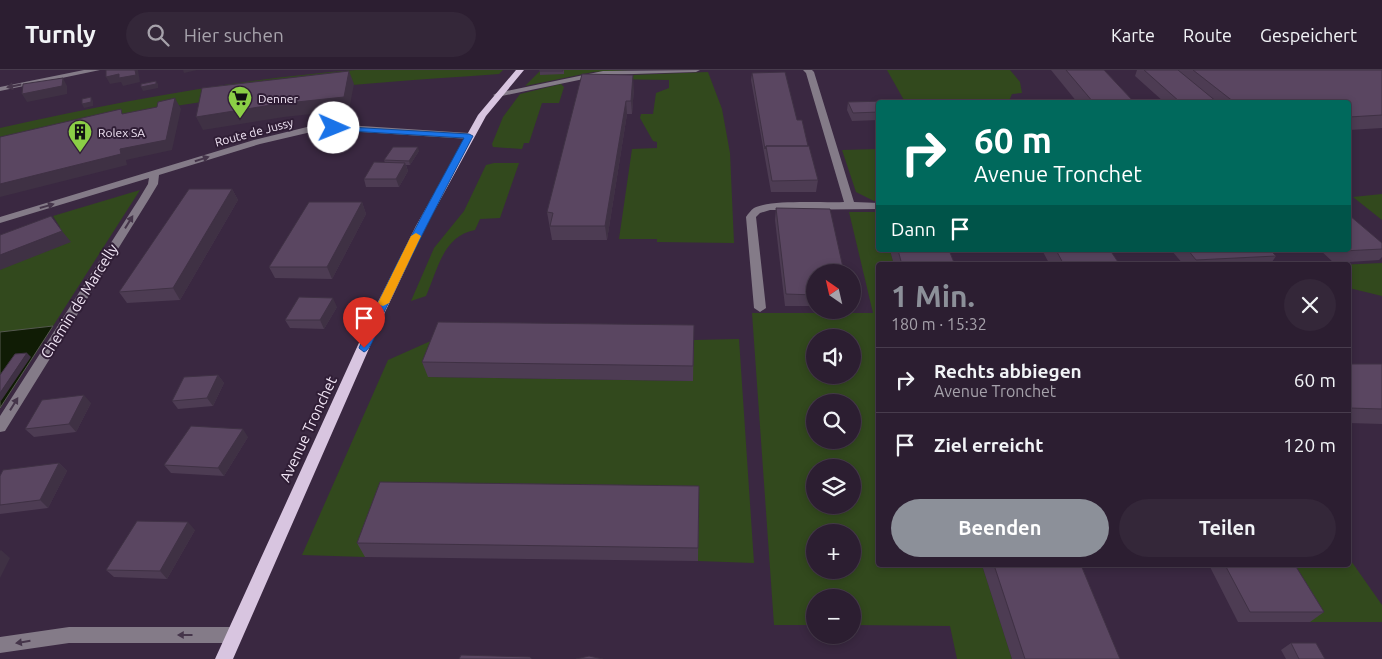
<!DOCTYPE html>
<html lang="de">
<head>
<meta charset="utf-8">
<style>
	:root { --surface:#2c1e31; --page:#342739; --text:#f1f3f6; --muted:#a6a2ab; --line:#483c4d; --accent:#8c9099 }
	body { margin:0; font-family:Ubuntu,sans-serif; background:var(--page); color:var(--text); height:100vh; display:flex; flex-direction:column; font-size:19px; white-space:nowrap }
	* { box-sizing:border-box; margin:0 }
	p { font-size:16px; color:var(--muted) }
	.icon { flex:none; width:28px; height:28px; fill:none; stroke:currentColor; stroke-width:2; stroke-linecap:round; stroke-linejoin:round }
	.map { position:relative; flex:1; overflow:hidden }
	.details { position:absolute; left:876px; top:192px; width:475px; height:305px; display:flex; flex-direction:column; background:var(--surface); border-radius:5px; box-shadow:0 2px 8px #0003,0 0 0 1px var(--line) }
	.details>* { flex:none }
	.hud { position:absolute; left:876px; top:30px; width:475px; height:152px; border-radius:5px; box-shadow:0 2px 8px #0003,0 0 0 1px var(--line); background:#00695c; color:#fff; overflow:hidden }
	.needle { width:32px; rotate:326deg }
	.controls { position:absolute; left:806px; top:194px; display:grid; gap:10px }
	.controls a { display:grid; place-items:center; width:55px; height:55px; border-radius:50%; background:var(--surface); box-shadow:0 2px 8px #0003,0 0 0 1px var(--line); font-size:25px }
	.pin { position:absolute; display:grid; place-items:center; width:42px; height:42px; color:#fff; margin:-51px -21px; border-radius:50% 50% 50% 0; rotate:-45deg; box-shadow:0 0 5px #0007 }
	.pin .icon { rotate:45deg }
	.me { position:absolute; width:55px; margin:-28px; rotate:91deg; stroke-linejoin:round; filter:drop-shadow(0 0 4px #0008) }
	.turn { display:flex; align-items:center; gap:18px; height:105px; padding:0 15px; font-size:22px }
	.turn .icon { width:65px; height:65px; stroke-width:2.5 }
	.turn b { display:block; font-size:35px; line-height:42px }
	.then { display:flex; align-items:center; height:48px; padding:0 15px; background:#0003; gap:10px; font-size:19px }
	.round { display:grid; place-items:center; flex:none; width:52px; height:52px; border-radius:26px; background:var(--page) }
	.headline { display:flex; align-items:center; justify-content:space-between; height:85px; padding:0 15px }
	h1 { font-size:30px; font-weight:700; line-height:38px; color:var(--accent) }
	.button { display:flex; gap:10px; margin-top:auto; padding:10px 15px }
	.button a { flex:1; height:58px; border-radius:30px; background:var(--accent); color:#fff; font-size:20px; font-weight:700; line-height:58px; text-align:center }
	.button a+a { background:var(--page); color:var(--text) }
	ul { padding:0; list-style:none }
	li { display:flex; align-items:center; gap:15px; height:65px; padding:0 15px; border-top:1px solid var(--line) }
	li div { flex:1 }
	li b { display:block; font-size:19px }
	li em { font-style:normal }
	header { display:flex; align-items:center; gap:30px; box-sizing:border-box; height:70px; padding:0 25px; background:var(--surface); border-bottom:1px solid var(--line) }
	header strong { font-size:24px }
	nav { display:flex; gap:28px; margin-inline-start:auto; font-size:18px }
	.search { width:350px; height:45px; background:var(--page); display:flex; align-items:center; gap:12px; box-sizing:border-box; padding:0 18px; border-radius:28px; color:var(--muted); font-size:19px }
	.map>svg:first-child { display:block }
</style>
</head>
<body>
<header>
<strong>Turnly</strong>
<div class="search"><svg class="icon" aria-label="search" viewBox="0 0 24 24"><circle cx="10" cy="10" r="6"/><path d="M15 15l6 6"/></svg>Hier suchen</div>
<nav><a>Karte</a><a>Route</a><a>Gespeichert</a></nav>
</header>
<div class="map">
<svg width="1382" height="589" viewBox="0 0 1382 589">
	<rect width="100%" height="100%" fill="#3a2841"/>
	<!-- green -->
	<path fill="#32491d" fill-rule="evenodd" d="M356,0H503L499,4C402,11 305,17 208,31C138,41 69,58 0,73V58C117,32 236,9 356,0Z
		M541,0H632L593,2L525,16Z
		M887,0H1010L1020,12L1022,23L1012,24L1009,31L1011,32H905Z
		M708,2L722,39L730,83L734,173L657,172V169H619L632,79L657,78V72L653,71L640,48L641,44H653L656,23L669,18V10L602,9L608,6Z
		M561,14L564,17L559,33H542L529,73H524L522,79L493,77L492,74L503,47L520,24Z
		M879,79V131H874L856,122L842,80Z
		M494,93H519L500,148L480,149L475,160C443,166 438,199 426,226L411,231L434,178L464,141L486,95Z
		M140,120L53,256L0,262V200L60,157L53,146Z
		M1382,124V150L1353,127Z
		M849,142H879V180H890L894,195H879V495H982L1012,589H957L950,556L853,555L852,528H815V555H774L752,243H873ZM815,268H852V305H815ZM815,332H852V370H815ZM815,398H852V435H815ZM815,462H852V500H815Z
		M1382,193V226L1349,218V195H1337Z
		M442,266L428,307L692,311L694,270L739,269L754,493L698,491V430L387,426L365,487L302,485L388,290Z
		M1349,488L1382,535V552H1310L1277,495H1349Z"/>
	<!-- water -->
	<path fill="#101c05" stroke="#54594e" d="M53,256L0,338V262Z"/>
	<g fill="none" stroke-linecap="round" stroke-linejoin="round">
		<!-- minor -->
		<path fill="#847b88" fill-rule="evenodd" d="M84,0H100L0,21V17Z
			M700,0L696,2L603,5L497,27L493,25L497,23L603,1Z
			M803,0H812L814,2L854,132L879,133V139L770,140L760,143L756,147L766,238L760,242L754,238L746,147C748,144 751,140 754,138C772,129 822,133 844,132L806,3Z
			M346,55L469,63L473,66L469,69L346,61L307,63L260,74L159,105L158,114L149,129L5,361L0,362V346L139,129L148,114L149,108L0,153V147L254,70L307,57Z
			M69,557H234L240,559L242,565L240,571L234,573H69L0,583V567Z"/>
		<!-- major -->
		<path fill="#d8c5e0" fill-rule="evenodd" d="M516,0H524L486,46L426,156L385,242L233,589H215L373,242L416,156L478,45Z"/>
	</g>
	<!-- wall -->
	<path fill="#4d3c53" d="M540,0H564V4L540,5Z
		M1051,0H1104L1134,32H1077Z
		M1137,0H1382V58L1349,60V32H1164L1135,6Z
		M752,3L797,50L808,76L818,110L816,122H771L751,10Z
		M634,18L632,44H627L607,170H552L547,142Z
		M848,32H879V50L852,51L847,40Z
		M419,81L410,95H406L408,101L399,117H366L364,109L385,93L384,90Z
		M232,119L238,130L180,230L127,233L119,222Z
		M362,132L366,144L332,209L275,208L269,197Z
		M776,138L815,202V236H785L775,150Z
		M1382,173V187L1379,190L1334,193L1320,180H1349Z
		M890,180H949L955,195H894Z
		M1042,180H1110L1120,195H1050Z
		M1171,180H1270L1276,186L1270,195H1184Z
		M337,237L324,259L290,258L285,250Z
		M694,255L693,311L428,307L422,292Z
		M1349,294H1382V354L1349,353Z
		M218,305L224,313L213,336L178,339L172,331Z
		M91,333L76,362L34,367L25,359Z
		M248,367L224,406L171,403L164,395Z
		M59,393L67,401L48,438L0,444V406Z
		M699,416L698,491L365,487L357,473Z
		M195,460L167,509L114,507L106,500Z
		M982,495H1081L1120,589H1012Z
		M1209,495H1295L1324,542L1310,552H1238Z
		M1291,573L1325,589H1286L1281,580Z"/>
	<!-- shaded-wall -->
	<path fill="#3f3144" d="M135,0H138L140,12L123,16L121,12L110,14L106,7Z
		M183,0H197L184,3Z
		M349,1L354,14L349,40L284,47L203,60L196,47Z
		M633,5L634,18L632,44L631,31Z
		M63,8L67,16V24L27,32L22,24Z
		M156,11L158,14V18L143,21L141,17Z
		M91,27L93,31V36L84,38L82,34Z
		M175,28L181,39L172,80L126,90L127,95L0,127V114L120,79Z
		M626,31L627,44L607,170L605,156Z
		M418,77L419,81L410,95L409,91Z
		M405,93L408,101L399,117L396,109Z
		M232,119L238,130L180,230L173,218Z
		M362,132L366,144L332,209L327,197Z
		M62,161L71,172L0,200V185Z
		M333,228L337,237L324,259L320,250Z
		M27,283L31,287L1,331L0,330V323Z
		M218,305L224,313L213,336L207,328Z
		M84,325L91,333L76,362L69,354Z
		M243,359L248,367L224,406L218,398Z
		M59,393L67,401L48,438L40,430Z
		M188,452L195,460L167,509L160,501Z
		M1,480L10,488L0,508V481Z"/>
	<!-- building -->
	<path fill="#5a4661" stroke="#3f3144" d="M106,0H135L136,5L119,8V4L106,7Z
		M540,0H563V1H539Z
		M1066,0H1104L1134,32H1093Z
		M1144,0H1178L1217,32H1180Z
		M1193,0H1382V45L1349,47V32H1234Z
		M349,1L344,27L278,34L196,47L202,18Z
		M785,2L797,50H802L808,76H766L765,79L752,3Z
		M582,4L633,5L631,31H626L605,156H550L553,143L547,142Z
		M63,8L62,16L22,24L23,14Z
		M156,11V14L141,17V14Z
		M91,27V32L82,34V29Z
		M175,28L166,70L120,79L121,84L0,114V67L121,39L122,44L157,37L158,32Z
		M886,31L887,32H879V42L853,43L848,32Z
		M766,76H809L818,110L772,111Z
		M393,77H418L409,91L384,90Z
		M374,92L405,93L396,109H364Z
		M189,119H232L173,218L119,222Z
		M309,132H362L327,197H269Z
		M776,138L830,139L844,202H815V225L786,224Z
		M1349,145L1382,173V179L1343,181L1341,180H1349Z
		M51,146L62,161L0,185V165Z
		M898,180H949L955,195H902Z
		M1056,180H1110L1120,195H1064Z
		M1188,180H1270L1276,186L1196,190Z
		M299,227L333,228L320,250H285Z
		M438,252L694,255L693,296L422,292Z
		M27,283L0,323V305L15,284Z
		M1349,294H1382V339L1349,338Z
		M218,305L207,328L172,331L184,307Z
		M84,325L69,354L25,359L42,330Z
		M191,356L243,359L218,398L164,395Z
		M59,393L40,430L0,435V406L3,400Z
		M380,412L699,416L698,478L357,473Z
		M137,451L188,452L160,501L106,500Z
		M994,495H1081L1120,589H1025Z
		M1225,495H1295L1324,542H1250Z
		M1291,573H1316L1325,589H1299Z
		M461,585L530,587L532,589H459Z
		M589,586L603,589H576Z"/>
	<!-- one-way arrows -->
	<defs><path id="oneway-solid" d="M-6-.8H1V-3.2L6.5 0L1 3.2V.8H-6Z" transform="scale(1.25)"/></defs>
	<g fill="#45354a">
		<use href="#oneway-solid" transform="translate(14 16) rotate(169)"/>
		<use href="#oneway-solid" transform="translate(202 89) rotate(-17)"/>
		<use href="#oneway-solid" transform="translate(47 136) rotate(-16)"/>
		<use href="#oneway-solid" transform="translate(129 152) rotate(-58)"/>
		<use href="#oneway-solid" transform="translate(14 334) rotate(-58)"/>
		<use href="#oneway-solid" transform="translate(185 565) rotate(-180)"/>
		<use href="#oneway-solid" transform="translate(23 572) rotate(171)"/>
	</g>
	<!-- route -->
	<path fill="#1a73e8" stroke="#114b97" d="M331,56L469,64L473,66C443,123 414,180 386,238C381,247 373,279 364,282L359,278C388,205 427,137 464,68L334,60H331Z"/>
	<!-- slow -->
	<path fill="#f59e0b" d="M416,163L421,166L389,233L383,236L380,235L378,233L411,166Z"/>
	<!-- icons -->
	<defs>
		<symbol id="supermarket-pin" viewBox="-11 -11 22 30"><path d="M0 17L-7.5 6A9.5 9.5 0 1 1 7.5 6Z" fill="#8bce46" stroke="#301e36"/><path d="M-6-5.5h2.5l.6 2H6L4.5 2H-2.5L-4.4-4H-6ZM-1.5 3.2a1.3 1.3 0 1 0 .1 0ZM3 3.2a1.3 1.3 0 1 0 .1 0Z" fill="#111"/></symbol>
		<symbol id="building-pin" viewBox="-11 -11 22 30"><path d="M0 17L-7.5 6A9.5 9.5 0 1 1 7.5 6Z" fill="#8bce46" stroke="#301e36"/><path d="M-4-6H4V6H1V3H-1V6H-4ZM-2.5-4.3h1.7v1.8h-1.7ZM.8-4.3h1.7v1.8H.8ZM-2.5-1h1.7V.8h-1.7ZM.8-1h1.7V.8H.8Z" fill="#111"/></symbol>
	</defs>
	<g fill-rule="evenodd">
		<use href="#supermarket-pin" x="226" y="14" width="28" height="38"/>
		<use href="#building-pin" x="66" y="48" width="28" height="38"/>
	</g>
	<g text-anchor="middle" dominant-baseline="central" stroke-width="4" stroke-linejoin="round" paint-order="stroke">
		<!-- far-poi labels -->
		<g font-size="12" fill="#f3e7f7" stroke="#301e36" text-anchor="start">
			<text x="258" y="28">Denner</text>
			<text x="98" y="62">Rolex SA</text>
		</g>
		<!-- far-street labels -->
		<g font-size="12" fill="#f3e7f7" stroke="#301e36">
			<text transform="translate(254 62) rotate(-15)">Route de Jussy</text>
		</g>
		<!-- street labels -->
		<g font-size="15" fill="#f3e7f7" stroke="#301e36">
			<text transform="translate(79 231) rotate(-58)">Chemin de Marcelly</text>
			<text transform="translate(308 359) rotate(-65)">Avenue Tronchet</text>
		</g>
	</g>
</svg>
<div class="controls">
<a><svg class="needle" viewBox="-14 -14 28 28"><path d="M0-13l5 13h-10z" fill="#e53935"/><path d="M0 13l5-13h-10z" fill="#a6a2ab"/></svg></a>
<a><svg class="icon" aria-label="sound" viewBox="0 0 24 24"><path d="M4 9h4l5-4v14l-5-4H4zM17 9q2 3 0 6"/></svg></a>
<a><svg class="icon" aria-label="search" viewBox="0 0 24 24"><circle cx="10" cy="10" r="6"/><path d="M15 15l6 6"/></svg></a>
<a><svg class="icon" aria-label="layers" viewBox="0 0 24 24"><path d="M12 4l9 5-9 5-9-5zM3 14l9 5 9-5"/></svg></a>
<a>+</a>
<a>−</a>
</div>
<div class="pin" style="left:364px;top:278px;background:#d93025"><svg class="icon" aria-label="arrive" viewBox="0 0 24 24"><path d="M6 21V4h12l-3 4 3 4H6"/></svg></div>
<svg class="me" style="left:334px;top:58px" viewBox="-20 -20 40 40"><circle r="19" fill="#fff"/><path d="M0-13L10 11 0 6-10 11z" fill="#1a73e8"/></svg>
<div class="hud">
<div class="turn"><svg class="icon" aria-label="right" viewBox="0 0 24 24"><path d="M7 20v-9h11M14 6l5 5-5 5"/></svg><div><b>60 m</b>Avenue Tronchet</div></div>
<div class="then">Dann<svg class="icon" aria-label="arrive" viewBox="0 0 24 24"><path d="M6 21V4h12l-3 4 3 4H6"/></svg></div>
</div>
<section class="details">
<div class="headline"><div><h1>1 Min.</h1><p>180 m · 15:32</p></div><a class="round"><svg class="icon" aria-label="close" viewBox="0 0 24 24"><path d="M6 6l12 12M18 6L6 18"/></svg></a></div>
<ul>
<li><svg class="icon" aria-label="right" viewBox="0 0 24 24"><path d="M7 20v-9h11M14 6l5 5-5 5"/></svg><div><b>Rechts abbiegen</b><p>Avenue Tronchet</p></div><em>60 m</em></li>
<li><svg class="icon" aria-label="arrive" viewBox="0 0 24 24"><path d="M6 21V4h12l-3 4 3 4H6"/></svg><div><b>Ziel erreicht</b></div><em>120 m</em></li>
</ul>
<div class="button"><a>Beenden</a><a>Teilen</a></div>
</section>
</div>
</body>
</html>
